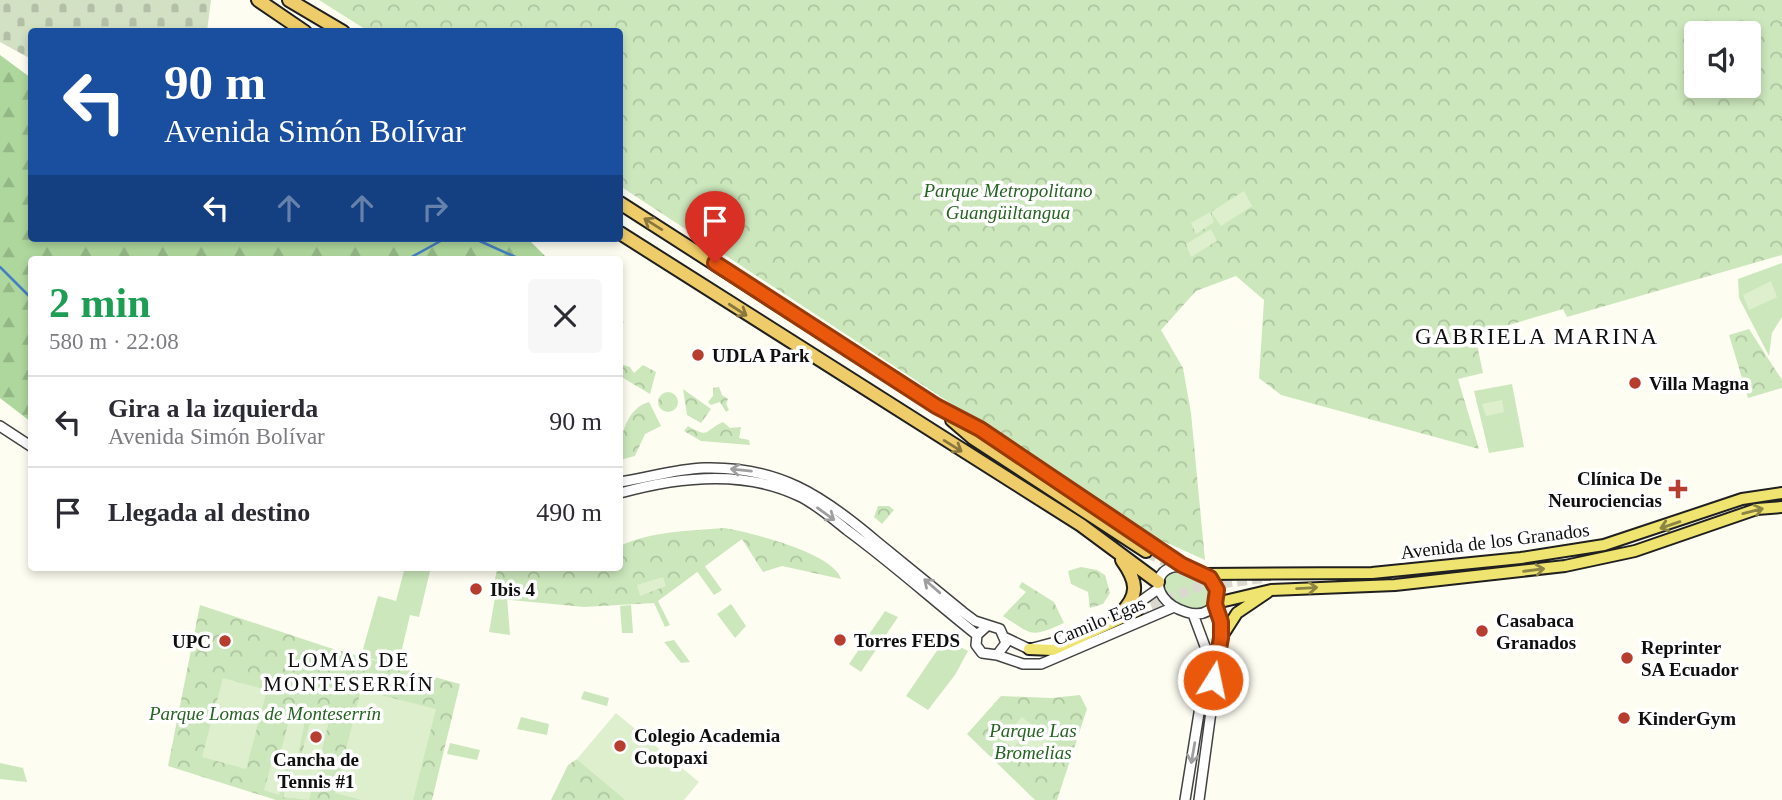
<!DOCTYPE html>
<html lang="es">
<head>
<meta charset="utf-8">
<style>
	:root { --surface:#fff; --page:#f7f7f7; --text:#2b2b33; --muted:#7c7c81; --line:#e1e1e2 }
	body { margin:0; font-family:"Times New Roman",serif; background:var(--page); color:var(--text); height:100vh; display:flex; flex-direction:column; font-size:26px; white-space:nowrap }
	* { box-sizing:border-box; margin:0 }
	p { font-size:23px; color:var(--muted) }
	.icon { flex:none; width:38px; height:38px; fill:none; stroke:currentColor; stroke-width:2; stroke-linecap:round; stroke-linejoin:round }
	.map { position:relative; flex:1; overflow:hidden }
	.panel { position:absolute; left:28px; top:256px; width:595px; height:315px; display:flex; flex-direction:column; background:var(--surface); border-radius:7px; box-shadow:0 4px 10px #0003 }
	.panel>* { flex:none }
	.guide { position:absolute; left:28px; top:28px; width:595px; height:214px; border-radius:7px; box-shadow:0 4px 10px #0003; background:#1a4fa0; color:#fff; overflow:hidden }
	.fabs { position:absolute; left:1684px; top:21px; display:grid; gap:14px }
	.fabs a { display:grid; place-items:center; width:77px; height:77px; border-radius:7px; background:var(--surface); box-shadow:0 4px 10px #0003; font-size:35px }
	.pin { position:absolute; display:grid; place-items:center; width:60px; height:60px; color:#fff; margin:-72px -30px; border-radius:50% 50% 50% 0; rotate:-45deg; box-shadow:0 0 7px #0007 }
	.pin .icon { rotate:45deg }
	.me { position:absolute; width:77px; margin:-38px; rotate:10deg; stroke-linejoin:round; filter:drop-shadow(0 0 5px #0008) }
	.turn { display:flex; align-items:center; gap:24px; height:147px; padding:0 21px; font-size:32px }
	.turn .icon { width:91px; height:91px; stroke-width:2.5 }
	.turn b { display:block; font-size:49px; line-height:60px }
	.lanes { display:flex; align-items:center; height:66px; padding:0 21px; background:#0003; justify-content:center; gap:35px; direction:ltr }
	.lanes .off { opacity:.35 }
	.round { display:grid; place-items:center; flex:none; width:74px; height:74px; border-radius:7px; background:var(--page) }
	.headline { display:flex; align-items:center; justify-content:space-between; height:119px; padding:0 21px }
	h1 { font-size:42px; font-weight:800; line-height:52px; color:#1e9e55 }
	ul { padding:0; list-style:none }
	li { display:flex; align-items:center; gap:21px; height:91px; padding:0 21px; border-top:2px solid var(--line) }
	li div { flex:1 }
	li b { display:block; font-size:26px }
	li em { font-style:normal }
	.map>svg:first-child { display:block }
</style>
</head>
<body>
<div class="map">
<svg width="1782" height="800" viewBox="0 0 1782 800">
	<defs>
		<pattern id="forest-firs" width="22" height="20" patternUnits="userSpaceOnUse" patternTransform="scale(1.75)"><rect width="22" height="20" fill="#aed79d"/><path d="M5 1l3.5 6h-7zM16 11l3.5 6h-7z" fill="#94b786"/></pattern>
		<pattern id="cemetery-stones" width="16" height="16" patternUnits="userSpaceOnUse" patternTransform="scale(1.75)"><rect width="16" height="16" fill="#d2e0c3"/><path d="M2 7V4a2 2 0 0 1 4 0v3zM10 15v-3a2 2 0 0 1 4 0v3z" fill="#b3bfa6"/></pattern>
		<pattern id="park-crowns" width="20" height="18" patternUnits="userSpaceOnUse" patternTransform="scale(1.75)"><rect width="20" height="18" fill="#cce7bc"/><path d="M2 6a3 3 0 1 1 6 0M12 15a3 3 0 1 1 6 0" fill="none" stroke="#aec5a0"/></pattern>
	</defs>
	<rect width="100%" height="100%" fill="#fefdf1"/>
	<!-- grass -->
	<path fill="#cce7bc" d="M1782,263V317L1772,333L1769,356L1739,298L1738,279Z
		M1512,384L1524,447L1489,453L1474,391Z
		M704,565L722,590L714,595L696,570Z
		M405,567H431L419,617L410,615L398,666L361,656L378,596L396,601Z
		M1182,572L1209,585L1213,596C1203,622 1176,603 1163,591L1165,575Z
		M495,598H507L510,635L489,632Z
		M731,604L746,626L735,638L717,614Z
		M631,605L633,633H622L620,606Z
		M885,611L898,617L861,672L849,664Z
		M945,639L968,651L955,675L928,710L906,696Z
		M674,640L690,662L681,663L664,642Z
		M584,691L609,698L607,706L581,699Z
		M521,717L549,724L547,735L517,729Z
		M450,743L480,750L477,760L447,754Z
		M0,763L23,768L27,782L0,779Z"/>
	<!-- forest -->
	<path fill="url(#forest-firs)" d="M0,55L31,78L32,238H527L548,259H32L31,422L0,398Z"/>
	<!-- cemetery -->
	<path fill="url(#cemetery-stones)" d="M0,0H211L207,31L32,32L31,59L0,42Z"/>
	<!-- park -->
	<path fill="url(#park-crowns)" fill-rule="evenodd" d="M319,0H1782V255L1567,317L1563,309L1475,335L1483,373L1458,379L1479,449L1281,395L1259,378L1264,300L1236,276L1196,291L1161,330L1183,368L1191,413L1205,560L1154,537L620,186V32L368,31ZM1696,33H1748V86H1696Z
		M1749,329L1782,380V388L1748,398L1729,335Z
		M621,364L630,367L634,373L643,365L656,372L650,394L620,376Z
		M719,387L722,395L728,399L726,404L729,410L726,412L720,402L711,405L708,402L713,396V388Z
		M683,389L711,409L701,423L687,415Z
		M658 402a10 10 0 1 1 20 0a10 10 0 1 1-20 0Z
		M649,402L661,426L645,434L635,456L620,460C619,439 626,408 649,402Z
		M723,422L730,428L741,427L739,438L749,440L750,445L701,441L684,431L688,426C711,439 703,431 723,422Z
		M878,506H889L894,510L882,524L874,517Z
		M724,528C749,532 834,553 841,579L782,566L763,572L742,539L658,601L670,625L665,627L654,603L584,607L490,598L498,567L531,570L620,567V546C652,531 688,531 724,528Z
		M1081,567L1097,570L1105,575L1110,593L1103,604L1090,608L1088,592L1071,584L1068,571Z
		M1022,582L1054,602L1064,623C1029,639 1032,634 1003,616L1026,592L1019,587Z
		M200,605L330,648L460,684L432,800H276L168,766Z
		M1080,695L1087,709L1057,800H1035L967,734L1001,696L1051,698Z
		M577,759L626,800H551L568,765Z"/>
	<!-- pitch -->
	<path fill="#deefce" d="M1244,191L1252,206L1221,226L1211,212Z
		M1210,212L1214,222L1196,234L1191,223Z
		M1211,229L1217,241L1191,257L1186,244Z
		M1771,281L1777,297L1749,310L1743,295Z
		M1502,400L1504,412L1486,416L1482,404Z
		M663,577L666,586L640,596L637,585Z
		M223,678L267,690L246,769L202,757Z
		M361,690L436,709L413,800H361L335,793Z
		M291,712L306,716L298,755L281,751Z
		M616,713L699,782L684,800H626L577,759Z
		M312,715L330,718L319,761L301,757Z
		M1022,717L1033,726L1013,748L1002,739Z
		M1038,732L1048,740L1028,761L1018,752Z
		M273,758L288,762L279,795L264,790Z
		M293,763L318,770L309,800L283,797Z"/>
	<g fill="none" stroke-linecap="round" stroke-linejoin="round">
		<!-- stream -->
		<path stroke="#447ec5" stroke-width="2.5" d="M473,238L520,259
			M408,259L446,238
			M0,267L32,299
			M620,321L622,322"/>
		<!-- primary-tunnel -->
		<path stroke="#dad9cf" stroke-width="10" stroke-dasharray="10 5" stroke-linecap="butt" d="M1137,611L1200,586L1265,578"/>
		<!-- trunk-tunnel -->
		<path stroke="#dad9cf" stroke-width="12" stroke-dasharray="12 6" stroke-linecap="butt" d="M1146,551L1213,585"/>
		<defs>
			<path id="tertiary" d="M0,426L32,447
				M620,482C648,478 675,469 704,468C778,466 822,495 876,541C905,565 934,588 963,612L975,621L1000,629L1006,643L997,655L982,653L976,645L977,635L987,626
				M620,493C677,477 743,469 799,496C816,504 832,518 847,530C892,563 933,600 977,635
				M1127,611L1158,589
				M1006,638L1029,649L1063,640
				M997,655L1023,664H1041L1174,607
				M1185,800L1204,682L1206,649L1193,614
				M1199,800L1221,638V622L1215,604L1217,590C1213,580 1208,575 1198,571C1155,552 1142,598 1186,612C1198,616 1208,614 1215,604"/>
			<path id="primary" d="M1205,574L1372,573L1521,558L1604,545L1742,499L1782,493
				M1216,603L1271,590L1395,585L1565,566L1635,551L1757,509L1782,507
				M1221,638L1237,613L1268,592
				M1029,649L1053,650L1137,611"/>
			<path id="trunk" d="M258,0L305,32
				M289,0L343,32
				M620,203L936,406L980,429L1182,565
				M620,233L1081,525L1158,582
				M952,420L973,438L1146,551
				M1120,614C1140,595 1137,581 1122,560"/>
		</defs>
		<!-- tertiary casing -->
		<use href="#tertiary" stroke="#424242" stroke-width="12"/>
		<!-- primary casing -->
		<use href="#primary" stroke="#202020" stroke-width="14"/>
		<!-- trunk casing -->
		<use href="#trunk" stroke="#202020" stroke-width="16"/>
		<!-- tertiary -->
		<use href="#tertiary" stroke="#fff" stroke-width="9"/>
		<!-- primary -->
		<use href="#primary" stroke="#f0e470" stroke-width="10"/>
		<!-- trunk -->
		<use href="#trunk" stroke="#eecc69" stroke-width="12"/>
	</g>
	<!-- one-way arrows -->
	<defs><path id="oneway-shaft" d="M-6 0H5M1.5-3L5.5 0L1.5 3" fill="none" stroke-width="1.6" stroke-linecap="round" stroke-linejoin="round" transform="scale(1.75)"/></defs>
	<g stroke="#8a7740">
		<use href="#oneway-shaft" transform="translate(653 224) rotate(-148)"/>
		<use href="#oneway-shaft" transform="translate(738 310) rotate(33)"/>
		<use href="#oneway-shaft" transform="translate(953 446) rotate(32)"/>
	</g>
	<g stroke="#9f9f9f">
		<use href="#oneway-shaft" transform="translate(741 470) rotate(-174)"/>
		<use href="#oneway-shaft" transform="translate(826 514) rotate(36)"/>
		<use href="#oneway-shaft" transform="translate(932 586) rotate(-139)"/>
		<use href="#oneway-shaft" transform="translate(1193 753) rotate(100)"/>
	</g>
	<g stroke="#8b8444">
		<use href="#oneway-shaft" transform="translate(1753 511) rotate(-14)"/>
		<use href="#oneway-shaft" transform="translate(1670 525) rotate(161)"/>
		<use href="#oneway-shaft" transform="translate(1534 570) rotate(-7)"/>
		<use href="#oneway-shaft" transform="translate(1307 588) rotate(-3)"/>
	</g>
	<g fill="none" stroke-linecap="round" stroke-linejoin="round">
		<defs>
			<path id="route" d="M715,263L936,406L980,429L1182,565L1210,578L1217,590L1215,604L1221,622V638L1213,680"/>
		</defs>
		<!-- route casing -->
		<use href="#route" stroke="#983908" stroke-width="18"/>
		<!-- route -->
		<use href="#route" stroke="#ea580c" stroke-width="12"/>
	</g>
	<!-- markers -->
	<g fill="#b73d2f" stroke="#fff" stroke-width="2.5">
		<circle cx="698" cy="355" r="7"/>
		<circle cx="1635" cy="383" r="7"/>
		<path d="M1674.5 478.5h7v7h7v7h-7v7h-7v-7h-7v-7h7z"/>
		<circle cx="476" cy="589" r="7"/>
		<circle cx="1482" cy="631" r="7"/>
		<circle cx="840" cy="640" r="7"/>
		<circle cx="225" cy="641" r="7"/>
		<circle cx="1627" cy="658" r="7"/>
		<circle cx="1624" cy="718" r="7"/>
		<circle cx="316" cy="737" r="7"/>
		<circle cx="620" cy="746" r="7"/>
	</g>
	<g text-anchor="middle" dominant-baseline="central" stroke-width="7" stroke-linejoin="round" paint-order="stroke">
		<!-- park labels -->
		<g font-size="19" font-style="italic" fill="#266322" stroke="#fff">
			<text x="1008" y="190">Parque Metropolitano<tspan x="1008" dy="22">Guangüiltangua</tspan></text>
			<text x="265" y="713">Parque Lomas de Monteserrín</text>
			<text x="1033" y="730">Parque Las<tspan x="1033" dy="22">Bromelias</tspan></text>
		</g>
		<!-- poi labels -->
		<g font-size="19" font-weight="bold" fill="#0f0f0f" stroke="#fff" text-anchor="start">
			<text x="712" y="355">UDLA Park</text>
			<text x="1649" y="383">Villa Magna</text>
			<text x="1662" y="478" text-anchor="end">Clínica De<tspan x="1662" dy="22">Neurociencias</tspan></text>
			<text x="490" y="589">Ibis 4</text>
			<text x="1496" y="620">Casabaca<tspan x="1496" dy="22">Granados</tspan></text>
			<text x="854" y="640">Torres FEDS</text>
			<text x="211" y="641" text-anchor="end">UPC</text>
			<text x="1641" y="647">Reprinter<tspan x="1641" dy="22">SA Ecuador</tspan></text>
			<text x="1638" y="718">KinderGym</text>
			<text x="634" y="735">Colegio Academia<tspan x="634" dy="22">Cotopaxi</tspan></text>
			<text x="316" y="759" text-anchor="middle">Cancha de<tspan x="316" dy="22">Tennis #1</tspan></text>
		</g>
		<!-- street labels -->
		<g font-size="19" fill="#0f0f0f" stroke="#fff">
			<text transform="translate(1495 541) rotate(-7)">Avenida de los Granados</text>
			<text transform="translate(1099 621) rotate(-23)">Camilo Egas</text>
		</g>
		<!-- neighbourhood labels -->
		<g font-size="21" letter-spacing="2" fill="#0f0f0f" stroke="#fff">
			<text x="349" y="660">LOMAS DE<tspan x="349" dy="24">MONTESERRÍN</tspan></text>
		</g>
		<!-- quarter labels -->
		<g font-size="23" letter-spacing="2" fill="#0f0f0f" stroke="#fff">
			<text x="1537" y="336">GABRIELA MARINA</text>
		</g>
	</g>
</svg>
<div class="fabs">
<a><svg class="icon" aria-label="sound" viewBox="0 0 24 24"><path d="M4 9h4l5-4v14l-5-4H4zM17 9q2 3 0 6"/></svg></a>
</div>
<div class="pin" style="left:715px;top:263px;background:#d93025"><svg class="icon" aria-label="arrive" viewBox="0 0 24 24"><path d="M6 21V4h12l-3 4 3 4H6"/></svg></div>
<svg class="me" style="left:1213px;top:680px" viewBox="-20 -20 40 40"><circle r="17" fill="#ea580c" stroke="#fff" stroke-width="3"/><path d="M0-11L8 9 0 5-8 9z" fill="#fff"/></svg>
<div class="guide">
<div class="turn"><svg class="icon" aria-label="left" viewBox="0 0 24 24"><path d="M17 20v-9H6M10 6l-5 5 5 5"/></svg><div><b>90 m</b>Avenida Simón Bolívar</div></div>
<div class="lanes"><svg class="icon" aria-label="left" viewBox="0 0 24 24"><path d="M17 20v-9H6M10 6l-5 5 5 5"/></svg><svg class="icon off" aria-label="ahead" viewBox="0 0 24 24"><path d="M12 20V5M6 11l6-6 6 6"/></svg><svg class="icon off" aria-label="ahead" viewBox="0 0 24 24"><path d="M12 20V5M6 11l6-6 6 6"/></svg><svg class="icon off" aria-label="right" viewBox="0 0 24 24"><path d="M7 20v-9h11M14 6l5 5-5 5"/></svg></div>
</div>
<section class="panel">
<div class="headline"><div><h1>2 min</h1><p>580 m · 22:08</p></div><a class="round"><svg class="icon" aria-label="close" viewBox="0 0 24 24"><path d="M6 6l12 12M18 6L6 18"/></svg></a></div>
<ul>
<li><svg class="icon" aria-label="left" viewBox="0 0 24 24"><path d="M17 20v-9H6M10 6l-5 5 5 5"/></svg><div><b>Gira a la izquierda</b><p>Avenida Simón Bolívar</p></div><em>90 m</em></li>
<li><svg class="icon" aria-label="arrive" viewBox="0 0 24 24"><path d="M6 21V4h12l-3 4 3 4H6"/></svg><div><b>Llegada al destino</b></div><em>490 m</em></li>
</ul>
</section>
</div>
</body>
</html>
